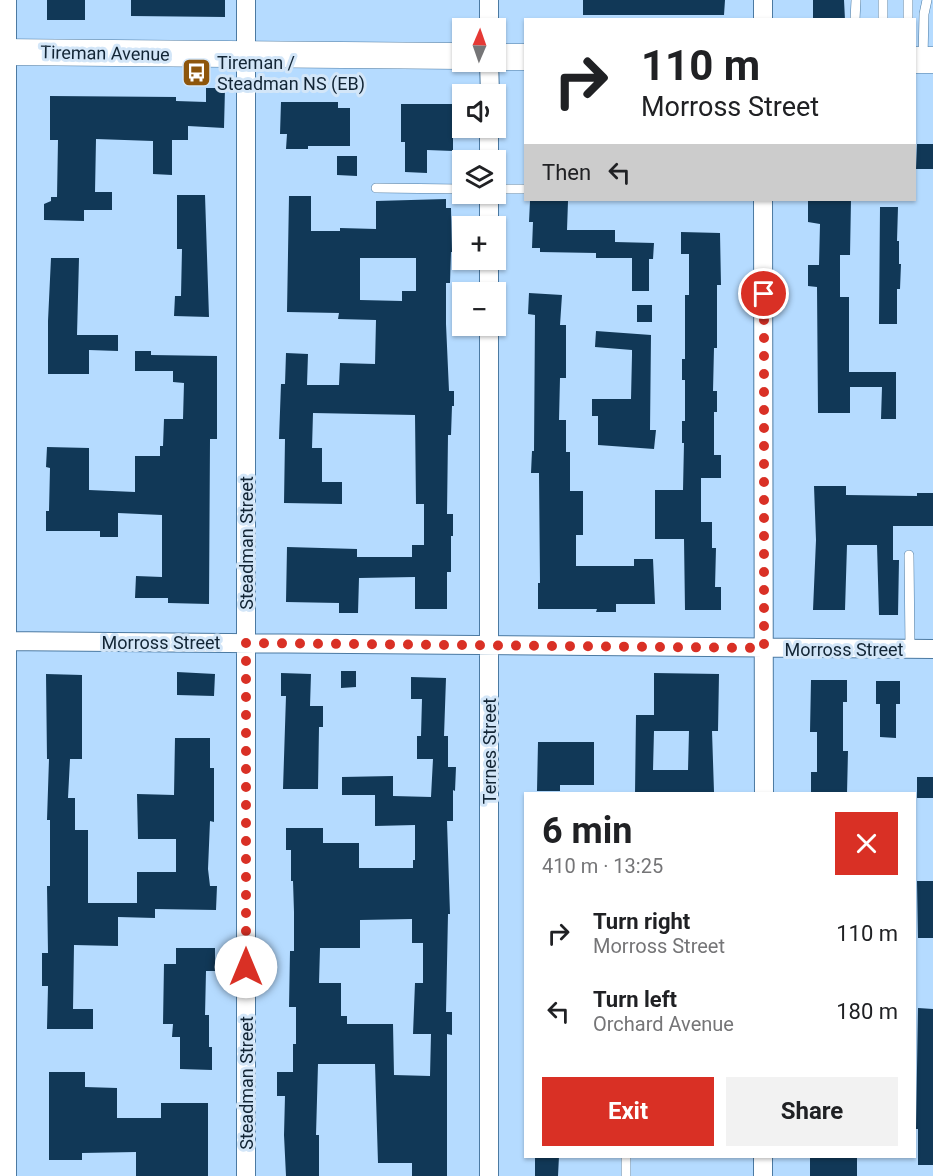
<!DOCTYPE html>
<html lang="en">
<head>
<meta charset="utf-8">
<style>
	:root { --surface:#fff; --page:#f2f2f2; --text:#202124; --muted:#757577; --accent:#d93025 }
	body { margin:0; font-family:Roboto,sans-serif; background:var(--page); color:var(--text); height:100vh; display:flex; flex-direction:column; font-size:22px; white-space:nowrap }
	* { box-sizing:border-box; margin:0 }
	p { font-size:20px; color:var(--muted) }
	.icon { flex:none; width:33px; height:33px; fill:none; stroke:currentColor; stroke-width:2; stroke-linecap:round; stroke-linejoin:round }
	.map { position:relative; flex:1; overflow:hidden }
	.panel { position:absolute; left:524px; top:792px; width:392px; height:366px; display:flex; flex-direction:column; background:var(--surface); border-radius:0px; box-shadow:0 2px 4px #0004 }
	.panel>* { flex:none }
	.hud { position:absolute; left:524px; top:18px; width:392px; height:183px; border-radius:0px; box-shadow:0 2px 4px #0004; background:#fff; color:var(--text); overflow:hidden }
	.needle { width:39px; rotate:2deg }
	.controls { position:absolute; left:452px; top:18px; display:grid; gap:12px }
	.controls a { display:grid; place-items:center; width:54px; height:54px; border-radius:0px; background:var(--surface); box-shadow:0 2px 4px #0004; font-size:30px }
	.pin { position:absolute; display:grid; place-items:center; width:51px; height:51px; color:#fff; margin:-26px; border:3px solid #fff; border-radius:50%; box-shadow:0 2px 6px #0007 }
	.me { position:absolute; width:66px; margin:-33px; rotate:0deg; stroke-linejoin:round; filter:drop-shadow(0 0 4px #0008) }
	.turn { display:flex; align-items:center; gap:21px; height:126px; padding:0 18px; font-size:27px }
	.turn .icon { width:78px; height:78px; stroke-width:2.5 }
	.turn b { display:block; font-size:42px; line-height:51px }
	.then { display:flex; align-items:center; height:57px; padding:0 18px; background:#0003; gap:12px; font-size:22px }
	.round { display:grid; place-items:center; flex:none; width:63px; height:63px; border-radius:0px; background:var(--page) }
	.headline { display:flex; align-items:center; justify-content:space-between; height:102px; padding:0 18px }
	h1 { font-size:36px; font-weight:700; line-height:45px }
	.primary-button { display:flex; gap:12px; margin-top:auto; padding:12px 18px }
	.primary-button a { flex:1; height:69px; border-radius:0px; background:var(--accent); color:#fff; font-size:24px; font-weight:700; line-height:69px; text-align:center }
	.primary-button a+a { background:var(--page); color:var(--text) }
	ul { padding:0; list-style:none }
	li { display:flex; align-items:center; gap:18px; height:78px; padding:0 18px }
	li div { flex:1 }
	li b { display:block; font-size:22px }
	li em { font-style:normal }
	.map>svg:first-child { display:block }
</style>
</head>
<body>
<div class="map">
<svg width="933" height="1176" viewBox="0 0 933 1176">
	<rect width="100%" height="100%" fill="#b5dbff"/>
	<!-- building -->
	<path fill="#113857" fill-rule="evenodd" d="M47,0H85V20H47Z
		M131,0H225V17L131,16Z
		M583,0H725L724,15H583Z
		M813,0H844L845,20H813Z
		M206,88H225L224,128L188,126V140H172V175L153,174V141L96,139L95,192H112V210H84V221L44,220V204L51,201V197H57L58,140H50V96L176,97V101L206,102Z
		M281,102H338V108H350V146H308V149H286L287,134H280Z
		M401,104H459L458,136H453V151L427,150V173L405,172V142H401Z
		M917,144H933V169H916Z
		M337,156H357V176L337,175Z
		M177,195H205L209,317L174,316L175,296H181L182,249H177Z
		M289,196H311V231H340V228L376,229V201L446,199V208H451L452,252H451L450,283H446V324L449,391H454V406H452L451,435H448L447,514H453V536H451V572H447V609H415V577L359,578L358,613H339V603L286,602L287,547L357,549V557H412V545H424V504H416L415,415L313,413L312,448H322V482H342V504L284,503L285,439H279L281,384H285L286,353L308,354L307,385H339L340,363L375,364L376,320L338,319L339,313L287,312ZM360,258H416V291H402V301L360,300Z
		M808,200H851L850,255H840V297H849V372H896V419H881L882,387H850V413H818L817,287L808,286V265H819L820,224L808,222Z
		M530,201H568L567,230H615V242L654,243L653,259H649V291H632V258H596V253L540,252V248H532L533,222H529Z
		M880,207H898L897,241H899V264H901L900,289H897V324H879Z
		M681,232L720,233L721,285H717V348H714L713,391H717V412H714V455H721V478H701V522H712V548H716L715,587H721V610H685L684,539H655V490H683L684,443H682V421H685V380H682V359H685V295H689V254H681Z
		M51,258H79L77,335H118V351L89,350V374H48V321Z
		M529,293L562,295L560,325H566V378H560L559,420H566V452H570V491H583V535H576V566H634V559H653L655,604H616V612H596L597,609H538V583H540L539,473H531L532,451H534L535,315L528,314Z
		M637,305H652V322H637Z
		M596,331L651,335L650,430H656L654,449L598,445V416H592V399H631L632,355V350L595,347Z
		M135,351H151V355L217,356V439H210L209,604L168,603V598H135L136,576L162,577V515L118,513V537H100V531H46V511H49L50,468L46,467L47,447L89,448V490L135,492V456H160V446H163L164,419H183L184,383L173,382V371H135Z
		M814,486H846V495L917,496V493H933V526H893V560H899L898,615H879L877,545H847L845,610H813L816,540Z
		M341,671H356V687L341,688Z
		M177,672L215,674L214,696L177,695Z
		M281,673L311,674L310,706H323V727H319L318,789H283L286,696H281Z
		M654,673L719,674L718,731H712L714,792L635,794L636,715H654ZM654,731H689L688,770H653Z
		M46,674L82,675V759H70L68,798H75V830H88V903H137V872H176V839H138L137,794L174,795L175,738H210V768H214V822L210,821L208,869L210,886H217L216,910L155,909V918L118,917V946L74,945L73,1009H93V1029H47L48,986H42V953H48L47,886H50V820H47L49,759H47Z
		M411,677L446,678L444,736H448V767H456L455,791L453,790V821H447L450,914H448L446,1012H452V1035L447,1034V1176H412V1163H378L375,1064H318L316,1135H319V1176H286L284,1135L285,1096H277V1072H293V1044H296V1007H289L290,951H294V912L293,881H291V850H286V828H323V843H359V868H413V860H415V825L375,826V795H342V777L393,776V796L431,797L433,759H417V736H421L422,699H411ZM412,919V943H423V983H415L413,1034H431L430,1076L394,1075L393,1024H347V1016H341V983H319L320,948H360V920Z
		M811,680H847V702H843V751H848L847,794H811V772H817V732H810Z
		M876,681H900V704H896V738L880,737V704H876Z
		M538,742H594V785H560V791H537Z
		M917,777H933V798H917Z
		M917,881H933V938H918Z
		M176,948H215V971H206L205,1015H209V1047H212V1070L180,1069V1037H172L173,1024H163L164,964H176Z
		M918,1008L933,1009V1165H918V1129H916Z
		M49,1072H85V1087L117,1088V1118H161V1103H208V1176H136V1152L82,1153V1160H49Z
		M535,1156H559L558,1176H535Z
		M810,1156H857V1176H810Z"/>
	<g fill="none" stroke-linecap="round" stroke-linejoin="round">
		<defs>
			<path id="lane" d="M855,20L856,0
				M883,20V0
				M908,20V0
				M923,58L924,14L927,0
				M376,188L462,189
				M495,189H525
				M909,555L910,649
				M626,1176V1156"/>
			<path id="street" d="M7,0V1176
				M246,0V1176
				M763,20V0
				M489,28V0
				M489,62L490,94
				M489,160V128
				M763,200L764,794
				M489,226V194
				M489,292V260
				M489,326V1176
				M0,641L933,649
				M763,1176V1156"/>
			<path id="secondary" d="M0,52L462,56
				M495,57H525
				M914,60H933"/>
		</defs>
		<!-- lane casing -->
		<use href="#lane" stroke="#4c7aa2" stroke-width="10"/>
		<!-- street casing -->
		<use href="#street" stroke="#4c7aa2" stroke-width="20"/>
		<!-- secondary casing -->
		<use href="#secondary" stroke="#4c7aa2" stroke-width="27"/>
		<!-- lane -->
		<use href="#lane" stroke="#fff" stroke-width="9"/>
		<!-- street -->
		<use href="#street" stroke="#fff" stroke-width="18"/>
		<!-- secondary -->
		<use href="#secondary" stroke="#fff" stroke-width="26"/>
	</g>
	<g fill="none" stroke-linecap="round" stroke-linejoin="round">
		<!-- route -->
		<path stroke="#d93025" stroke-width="10" stroke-dasharray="0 18" d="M246,967V643L764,648V294"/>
	</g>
	<!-- icons -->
	<defs>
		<symbol id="bus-square" viewBox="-11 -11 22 22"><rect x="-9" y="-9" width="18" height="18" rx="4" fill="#8e560c" stroke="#d3e6f8"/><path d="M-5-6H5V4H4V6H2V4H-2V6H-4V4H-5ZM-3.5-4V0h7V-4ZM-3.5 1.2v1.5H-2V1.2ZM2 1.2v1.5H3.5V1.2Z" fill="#fff"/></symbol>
	</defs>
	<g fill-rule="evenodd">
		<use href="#bus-square" x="180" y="56" width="33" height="33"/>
	</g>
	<g text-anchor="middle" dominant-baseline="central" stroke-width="6" stroke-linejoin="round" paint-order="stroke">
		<!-- street labels -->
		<g font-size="18" fill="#122535" stroke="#d3e6f8">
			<text transform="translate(105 53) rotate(1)">Tireman Avenue</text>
			<text transform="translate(246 543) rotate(-90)">Steadman Street</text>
			<text x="161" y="642">Morross Street</text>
			<text x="844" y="649">Morross Street</text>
			<text transform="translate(489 751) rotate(-90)">Ternes Street</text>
			<text transform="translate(246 1083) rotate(-90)">Steadman Street</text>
		</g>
		<!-- poi labels -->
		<g font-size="18" fill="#122535" stroke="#d3e6f8" text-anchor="start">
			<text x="217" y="62">Tireman /<tspan x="217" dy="21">Steadman NS (EB)</tspan></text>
		</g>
	</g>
</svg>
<div class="controls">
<a><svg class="needle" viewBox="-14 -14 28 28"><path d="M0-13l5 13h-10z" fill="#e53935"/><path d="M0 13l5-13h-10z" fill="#757577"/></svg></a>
<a><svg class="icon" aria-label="sound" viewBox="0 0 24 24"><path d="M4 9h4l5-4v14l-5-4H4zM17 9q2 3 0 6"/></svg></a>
<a><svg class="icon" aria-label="layers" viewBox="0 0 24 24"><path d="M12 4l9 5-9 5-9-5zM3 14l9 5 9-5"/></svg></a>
<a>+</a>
<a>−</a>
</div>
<div class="pin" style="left:764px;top:294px;background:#d93025"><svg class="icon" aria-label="arrive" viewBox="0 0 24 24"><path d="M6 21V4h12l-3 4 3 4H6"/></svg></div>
<svg class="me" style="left:246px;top:967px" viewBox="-20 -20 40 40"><circle r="19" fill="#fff"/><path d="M0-13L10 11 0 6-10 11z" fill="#d93025"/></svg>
<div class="hud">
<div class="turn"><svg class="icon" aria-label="right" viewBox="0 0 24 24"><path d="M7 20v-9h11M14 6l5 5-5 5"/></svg><div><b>110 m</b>Morross Street</div></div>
<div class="then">Then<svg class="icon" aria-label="left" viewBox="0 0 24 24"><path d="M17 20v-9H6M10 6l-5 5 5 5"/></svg></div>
</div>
<section class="panel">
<div class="headline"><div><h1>6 min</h1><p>410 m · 13:25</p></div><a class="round" style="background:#d93025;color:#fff"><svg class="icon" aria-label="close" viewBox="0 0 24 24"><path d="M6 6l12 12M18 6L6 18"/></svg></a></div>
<ul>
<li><svg class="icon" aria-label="right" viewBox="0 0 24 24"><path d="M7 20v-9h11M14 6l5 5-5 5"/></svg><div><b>Turn right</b><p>Morross Street</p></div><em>110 m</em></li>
<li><svg class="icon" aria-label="left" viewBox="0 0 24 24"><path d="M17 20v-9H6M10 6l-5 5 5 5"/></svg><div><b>Turn left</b><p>Orchard Avenue</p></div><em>180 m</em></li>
</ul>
<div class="primary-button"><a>Exit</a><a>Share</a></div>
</section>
</div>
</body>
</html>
